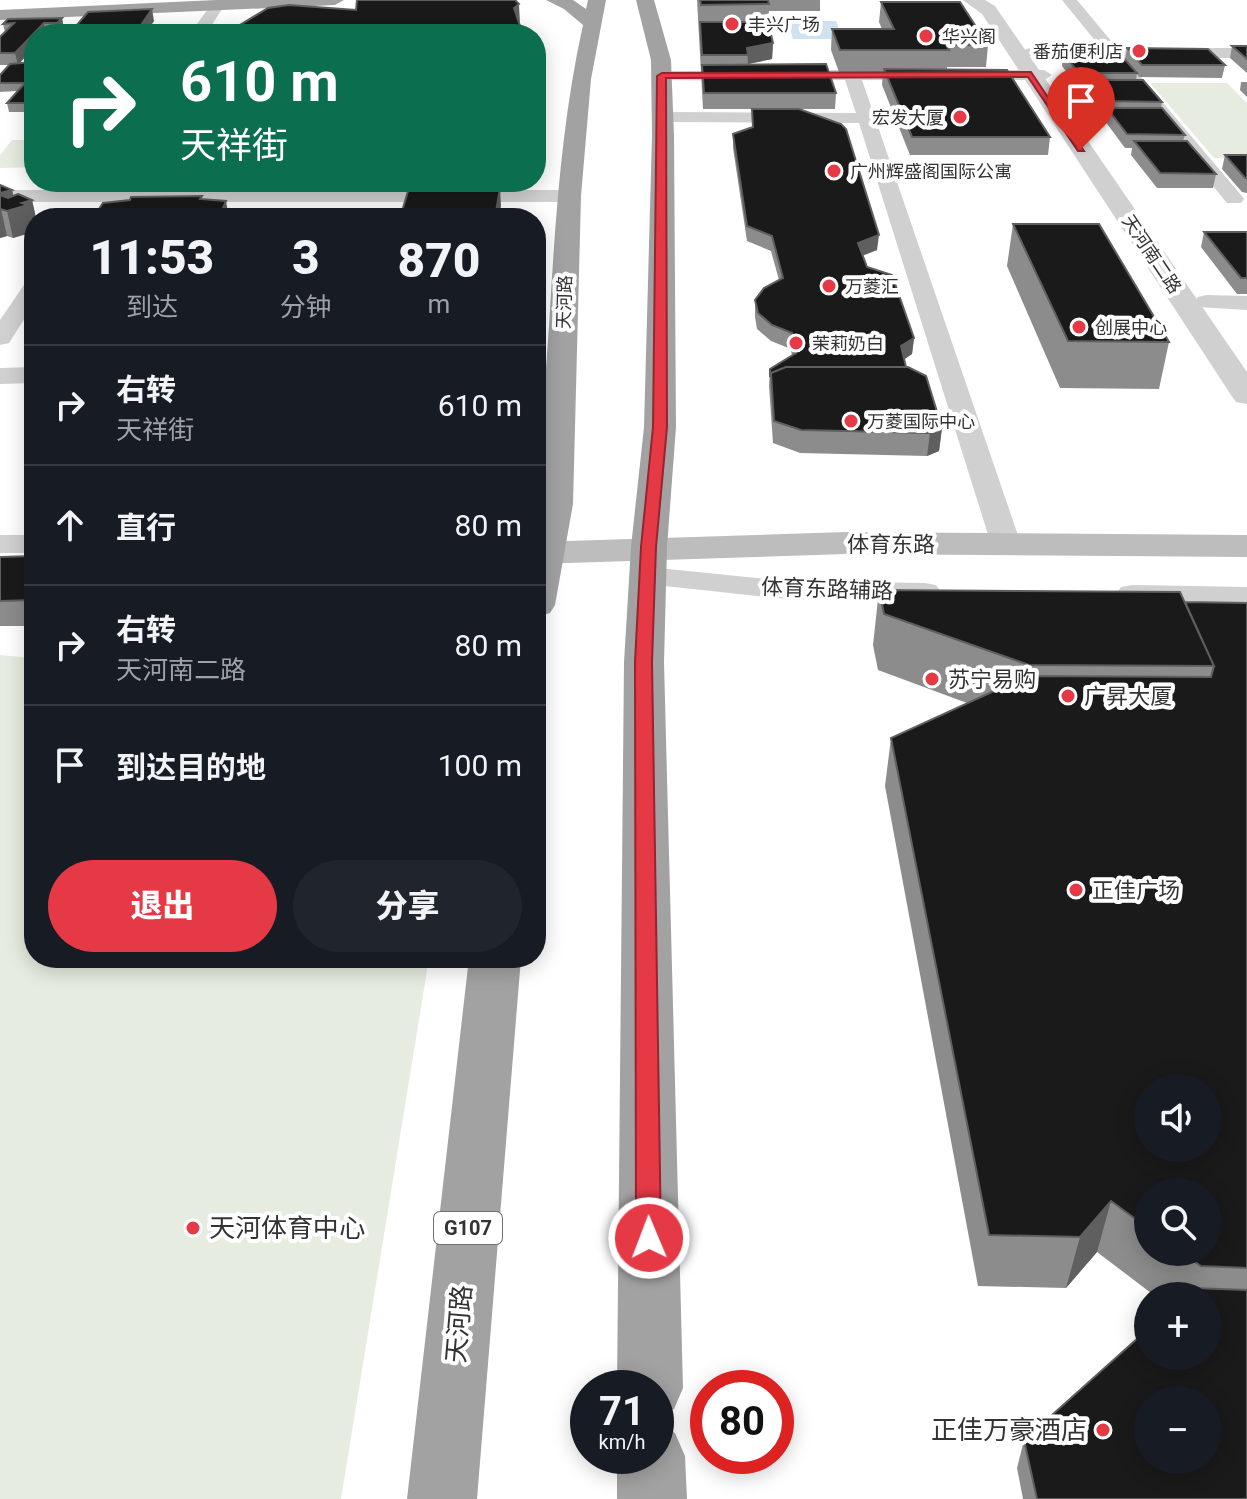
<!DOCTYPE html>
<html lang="zh">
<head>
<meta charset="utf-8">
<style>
	:root { --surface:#171b24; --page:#20242c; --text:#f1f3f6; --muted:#9ea1a6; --line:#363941; --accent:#e63946 }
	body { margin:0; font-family:Roboto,"Noto Sans SC",sans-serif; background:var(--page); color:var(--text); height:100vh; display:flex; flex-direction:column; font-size:30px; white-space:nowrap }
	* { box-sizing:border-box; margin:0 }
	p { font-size:26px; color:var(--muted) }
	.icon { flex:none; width:44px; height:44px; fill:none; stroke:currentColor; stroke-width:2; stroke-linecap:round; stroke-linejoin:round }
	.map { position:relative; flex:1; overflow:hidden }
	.panel { position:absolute; left:24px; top:208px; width:522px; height:760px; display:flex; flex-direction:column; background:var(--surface); border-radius:32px; box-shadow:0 4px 20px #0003 }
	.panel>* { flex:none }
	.top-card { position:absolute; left:24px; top:24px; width:522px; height:168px; border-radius:32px; box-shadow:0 4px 20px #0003; background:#0b6e4f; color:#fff; overflow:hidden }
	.buttons { position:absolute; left:1134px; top:1074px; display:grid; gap:16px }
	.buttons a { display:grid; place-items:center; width:88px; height:88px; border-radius:50%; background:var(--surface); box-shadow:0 4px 20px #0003; font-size:40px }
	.speed { position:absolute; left:570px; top:1370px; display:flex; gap:16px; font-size:40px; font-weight:700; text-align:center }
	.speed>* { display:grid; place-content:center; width:104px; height:104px; border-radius:50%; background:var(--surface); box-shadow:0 4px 20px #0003; line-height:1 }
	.speed small { font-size:20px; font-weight:400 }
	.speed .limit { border:12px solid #d22; background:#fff; color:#111 }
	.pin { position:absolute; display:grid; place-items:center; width:68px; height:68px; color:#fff; margin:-82px -34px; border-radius:50% 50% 50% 0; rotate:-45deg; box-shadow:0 0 8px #0007 }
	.pin .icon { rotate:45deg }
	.me { position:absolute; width:88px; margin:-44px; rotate:359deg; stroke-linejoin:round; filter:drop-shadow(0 0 6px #0008) }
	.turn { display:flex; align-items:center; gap:28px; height:168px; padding:0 24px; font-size:36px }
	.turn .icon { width:104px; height:104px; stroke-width:2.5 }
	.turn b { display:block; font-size:56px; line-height:68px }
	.eta { display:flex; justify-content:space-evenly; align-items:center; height:136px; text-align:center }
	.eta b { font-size:48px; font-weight:800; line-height:56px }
	.cta { display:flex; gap:16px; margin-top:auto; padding:16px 24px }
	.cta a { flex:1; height:92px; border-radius:48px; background:var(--accent); color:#fff; font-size:32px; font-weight:800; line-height:92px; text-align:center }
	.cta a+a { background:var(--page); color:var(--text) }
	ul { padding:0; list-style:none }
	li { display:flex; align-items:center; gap:24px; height:120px; padding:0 24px; border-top:2px solid var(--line) }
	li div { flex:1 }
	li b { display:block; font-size:30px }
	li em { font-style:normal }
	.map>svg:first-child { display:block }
</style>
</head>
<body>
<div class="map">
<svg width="1247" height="1499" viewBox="0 0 1247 1499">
	<rect width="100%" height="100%" fill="#fff"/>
	<!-- green -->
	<path fill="#e6ecdf" d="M1150,83H1227L1247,103V159L1214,158Z
		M12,140H34V167L0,168V155Z
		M257,211H325L361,218L252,217Z
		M0,655L34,658V958H429L341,1499H0Z"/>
	<!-- water -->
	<path fill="#cfe2ee" d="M788,21H836L843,39H793Z"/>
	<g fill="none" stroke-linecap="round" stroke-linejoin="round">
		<!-- minor -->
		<path fill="#d0d0d0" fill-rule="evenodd" d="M1062,0H1077L1117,48H1247V58H1125L1241,195L1244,199L1241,203H1227L1108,58L1024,56V50L1030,48H1101Z
			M217,2L224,6L206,34H190L212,3Z
			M831,70H1044L1052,75L1044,80H862L1021,544L1017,550L1006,553L995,550L991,544L859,123L662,122L653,117L662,112L856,113L845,80H831L823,75Z
			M662,71H752L760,76L752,81L656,80L654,76L656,72Z
			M0,190H569L579,196L569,202H0Z
			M34,280V304L9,343L0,345V320L26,282Z
			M1206,295L1247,296V310L1198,307L1194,302L1198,297Z
			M536,364L570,367L574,372L570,377L536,380Z
			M34,367V383L0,384V368Z
			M0,535H34V553H0Z
			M648,567L786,581L925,583L936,585L941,592L936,599L925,601L786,599L637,583L633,576L637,569Z
			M1132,585L1247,587V605L1121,601L1116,594L1121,587Z"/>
		<!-- tertiary -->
		<path fill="#d0d0d0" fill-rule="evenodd" d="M963,0H985L995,6L1247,372V404L1236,402L1231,395L982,14Z"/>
		<!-- secondary -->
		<path fill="#bdbdbd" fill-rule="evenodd" d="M846,532L1247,535V557L846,554L536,564V542Z"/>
		<!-- trunk -->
		<path fill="#a2a2a2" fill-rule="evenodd" d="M216,0H344L335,5L0,20V10Z
			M546,0H573L586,9L588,0H606L591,79L581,196L573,504L555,605L550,613L536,617C536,519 542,423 549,326C555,225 561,124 583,25L564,9Z
			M636,0H654L671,60L674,136L676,427L667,547L664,662L683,1388L674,1409L656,1416V1388H617L624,662L631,547L644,427L652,136L651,60Z
			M469,958H521L477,1499H407Z
			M656,1425L675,1433L685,1456L687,1499H617V1456H656Z"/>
	</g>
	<!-- wall -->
	<path fill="#8c8c8c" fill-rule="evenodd" d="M697,0H820V11H769L768,22L773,43L772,59L748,64L836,93L835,109H800L877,250L862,256L867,267L914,338L912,354L904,359L906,367L942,428L939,451L927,456L800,453L773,443L769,386L770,369L792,356L791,349L771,341L757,329L755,317V300L779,280L771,251L747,241L733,148V134L752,127V109H703Z
		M881,2L988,45L986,67H947V69L1050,137L1048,155H910L882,85L883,72H839L831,50L832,29H882L879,22Z
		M62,18L64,30L60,34H34L19,63L34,62V112H9L7,103L17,91L0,92V75L9,65H0V37L5,32L3,24Z
		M154,21L145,34H78L76,26Z
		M1232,46H1247V73L1230,58Z
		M1127,48L1225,65L1222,78L1139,77L1137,74L1136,80L1162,102L1161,108L1185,135L1183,141L1216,174L1213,188H1157L1131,155L1132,148H1125L1105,121L1106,114H1099L1082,93L1084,85H1077L1062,66L1063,53L1125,60Z
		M1241,82H1247V97L1240,90Z
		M1225,155H1247V193L1242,192L1222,169Z
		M0,185L12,190L14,196L32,200L36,218H34L33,232L13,238L7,236L0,238Z
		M1013,224L1169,342L1159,389L1060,388L1007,266Z
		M1204,232H1247V294H1237L1201,247Z
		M34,556V626H0V557Z
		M879,590L1185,602L1247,603V1499H1023L1017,1468L1024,1440L1208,1296H1155L1097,1252L1066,1288L978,1286L885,786L891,738L967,703L878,670L873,645ZM1148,1192L1208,1252H1148Z"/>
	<!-- shaded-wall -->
	<path fill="#5f5f5f" d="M519,4L520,24L514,8Z
		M152,9L154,21L145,34H143L141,25Z
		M62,18L64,30L60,34L57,23Z
		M44,23L46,34H34V47L18,65L15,53Z
		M773,43L772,59L748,64L747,48Z
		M34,75V85L24,83Z
		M500,188L501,206L499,218H495Z
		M12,190L16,209L22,203L32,200L36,218H34L33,232L13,238L7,211L2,209L0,193Z
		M226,201L229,218H219Z
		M0,209H1L7,236L0,238Z
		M879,235L877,250L856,258L858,243Z
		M914,338L912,354L899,363L901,346Z
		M942,428L939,451L927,456L930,433Z
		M1111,1201L1097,1252L1066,1288L1080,1237Z"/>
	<!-- building -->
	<path fill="#1a1a1a" stroke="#5f5f5f" stroke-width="2" fill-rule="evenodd" d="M357,0H515L519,4L514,8L521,29L520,34H225L268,8L289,5L356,10Z
		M700,0H768L769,4L701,5Z
		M881,2H960L988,45H946L949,50H840L832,29H894Z
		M152,9L141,25L76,26L88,12Z
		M62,18L57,23H44L15,53H0V37L14,23L3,24L8,19Z
		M700,22H768L773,43L747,48L748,55H702Z
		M1232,46H1247V59Z
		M1127,48L1208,49L1225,65H1142Z
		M1063,53L1120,54L1137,73H1079Z
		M34,62V75L24,83H0V75L10,64Z
		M826,64L836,93H704L702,65Z
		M884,69L1007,70L1050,137H912Z
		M1085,80H1143L1162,102L1101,101Z
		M25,83H34V103H7Z
		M1107,108H1162L1185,135L1127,134Z
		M752,109H799L841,124L846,129L879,235L858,243L867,267L892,275L914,338L901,346L906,367H786L771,373L770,377V369L796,353L792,333L772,325L758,313L755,300L764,288L783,278L772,236L747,226L733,134L753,127Z
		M1134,141H1187L1216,174L1160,173Z
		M1225,155H1247V178H1245Z
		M0,185L12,190L0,193Z
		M409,188H500L495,218H400Z
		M18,194L32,200L22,203L28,205L7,211L0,209V195L8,198Z
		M202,196L200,199L226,201L219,218H93L103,203L130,200L131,197Z
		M1013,224H1099L1169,342L1068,341Z
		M1204,232H1247V278H1241Z
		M786,367H908L926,376L942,428L930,433L801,430L774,421L771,373Z
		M34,556V600L0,601V557Z
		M879,590L1180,592L1214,666L1029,665L884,614Z
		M1185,602L1247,603V1268L1201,1266L1181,1252H1208V1192H1148V1228L1111,1201L1080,1237L989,1235L891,738L1027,676L1211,677L1214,666ZM1148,1088H1208V1148H1148Z
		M1193,1288L1247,1290V1499H1037L1024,1440L1148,1329V1356H1208V1296H1185ZM1148,1400H1208V1460H1148Z"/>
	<!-- route -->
	<path fill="#e63946" stroke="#96252e" stroke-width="2" d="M1031,72L1084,151H1078L1028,77L666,78L667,427L656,547L652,662L661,1238L658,1246L649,1249L640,1246L636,1238L635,662L641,547L653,427L657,76L662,73Z"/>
	<!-- markers -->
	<g fill="#e63946" stroke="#fff" stroke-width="3">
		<circle cx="732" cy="24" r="8"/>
		<circle cx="926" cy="36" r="8"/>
		<circle cx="1139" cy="51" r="8"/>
		<circle cx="960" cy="117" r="8"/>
		<circle cx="834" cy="171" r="8"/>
		<circle cx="829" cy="286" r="8"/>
		<circle cx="1079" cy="327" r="8"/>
		<circle cx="796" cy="343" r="8"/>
		<circle cx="851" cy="421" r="8"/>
		<circle cx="932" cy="679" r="8"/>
		<circle cx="1068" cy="696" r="8"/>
		<circle cx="1076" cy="890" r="8"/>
		<circle cx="193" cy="1228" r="8"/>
		<circle cx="1103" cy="1430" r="8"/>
	</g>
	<g text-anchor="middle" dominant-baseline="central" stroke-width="8" stroke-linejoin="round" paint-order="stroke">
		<!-- far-poi labels -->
		<g font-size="18" fill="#333" stroke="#fff" text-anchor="start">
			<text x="748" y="24">丰兴广场</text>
			<text x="942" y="36">华兴阁</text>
			<text x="1123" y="51" text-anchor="end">番茄便利店</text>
			<text x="944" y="117" text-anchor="end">宏发大厦</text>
			<text x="850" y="171">广州辉盛阁国际公寓</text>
			<text x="845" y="286">万菱汇</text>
			<text x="1095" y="327">创展中心</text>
			<text x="812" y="343">茉莉奶白</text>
			<text x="867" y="421">万菱国际中心</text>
		</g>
		<!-- far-street labels -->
		<g font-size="18" fill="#333" stroke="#fff">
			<text transform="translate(1152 254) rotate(56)">天河南二路</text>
			<text transform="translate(564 302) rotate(-88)">天河路</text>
		</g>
		<!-- shield labels -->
		<rect fill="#fff" stroke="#707070" stroke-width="2" x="434" y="1212" width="68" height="32" rx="6"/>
		<g font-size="20" font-weight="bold" fill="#333">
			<text x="468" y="1228">G107</text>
		</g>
		<!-- street labels -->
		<g font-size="22" fill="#333" stroke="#fff">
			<text x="891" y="544">体育东路</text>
			<text transform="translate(827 589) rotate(2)">体育东路辅路</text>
		</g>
		<!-- poi labels -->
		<g font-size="22" fill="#333" stroke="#fff" text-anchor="start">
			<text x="948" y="679">苏宁易购</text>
			<text x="1084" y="696">广昇大厦</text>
			<text x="1092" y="890">正佳广场</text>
		</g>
		<!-- near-poi labels -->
		<g font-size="26" fill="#333" stroke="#fff" text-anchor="start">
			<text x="209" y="1228">天河体育中心</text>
			<text x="1087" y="1430" text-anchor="end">正佳万豪酒店</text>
		</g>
		<!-- near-street labels -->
		<g font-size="26" fill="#333" stroke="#fff">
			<text transform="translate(459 1324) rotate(-85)">天河路</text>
		</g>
	</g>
</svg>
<div class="buttons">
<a><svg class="icon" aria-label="sound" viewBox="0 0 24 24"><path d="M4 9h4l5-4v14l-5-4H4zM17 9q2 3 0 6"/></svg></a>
<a><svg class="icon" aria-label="search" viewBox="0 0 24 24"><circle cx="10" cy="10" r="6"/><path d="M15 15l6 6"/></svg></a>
<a>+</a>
<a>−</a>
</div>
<div class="speed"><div>71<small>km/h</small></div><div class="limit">80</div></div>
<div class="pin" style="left:1081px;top:149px;background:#d93025"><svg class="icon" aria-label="arrive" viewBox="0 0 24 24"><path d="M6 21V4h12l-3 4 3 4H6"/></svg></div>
<svg class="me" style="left:649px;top:1238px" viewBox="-20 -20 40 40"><circle r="17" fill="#e63946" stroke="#fff" stroke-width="3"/><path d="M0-11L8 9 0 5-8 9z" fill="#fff"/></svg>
<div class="top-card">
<div class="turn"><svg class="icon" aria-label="right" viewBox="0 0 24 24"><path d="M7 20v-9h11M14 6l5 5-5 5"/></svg><div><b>610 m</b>天祥街</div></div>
</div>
<section class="panel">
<div class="eta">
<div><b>11:53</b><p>到达</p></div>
<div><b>3</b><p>分钟</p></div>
<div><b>870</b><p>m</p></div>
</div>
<ul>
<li><svg class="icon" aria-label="right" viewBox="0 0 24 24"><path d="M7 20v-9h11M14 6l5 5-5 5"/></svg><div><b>右转</b><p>天祥街</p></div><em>610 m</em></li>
<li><svg class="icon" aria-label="ahead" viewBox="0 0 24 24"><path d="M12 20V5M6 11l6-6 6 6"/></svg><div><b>直行</b></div><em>80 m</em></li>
<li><svg class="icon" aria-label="right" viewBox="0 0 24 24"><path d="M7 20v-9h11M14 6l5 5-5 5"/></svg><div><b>右转</b><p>天河南二路</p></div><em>80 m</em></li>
<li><svg class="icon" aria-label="arrive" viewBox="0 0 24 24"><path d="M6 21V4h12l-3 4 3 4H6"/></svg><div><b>到达目的地</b></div><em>100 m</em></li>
</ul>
<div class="cta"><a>退出</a><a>分享</a></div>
</section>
</div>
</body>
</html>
